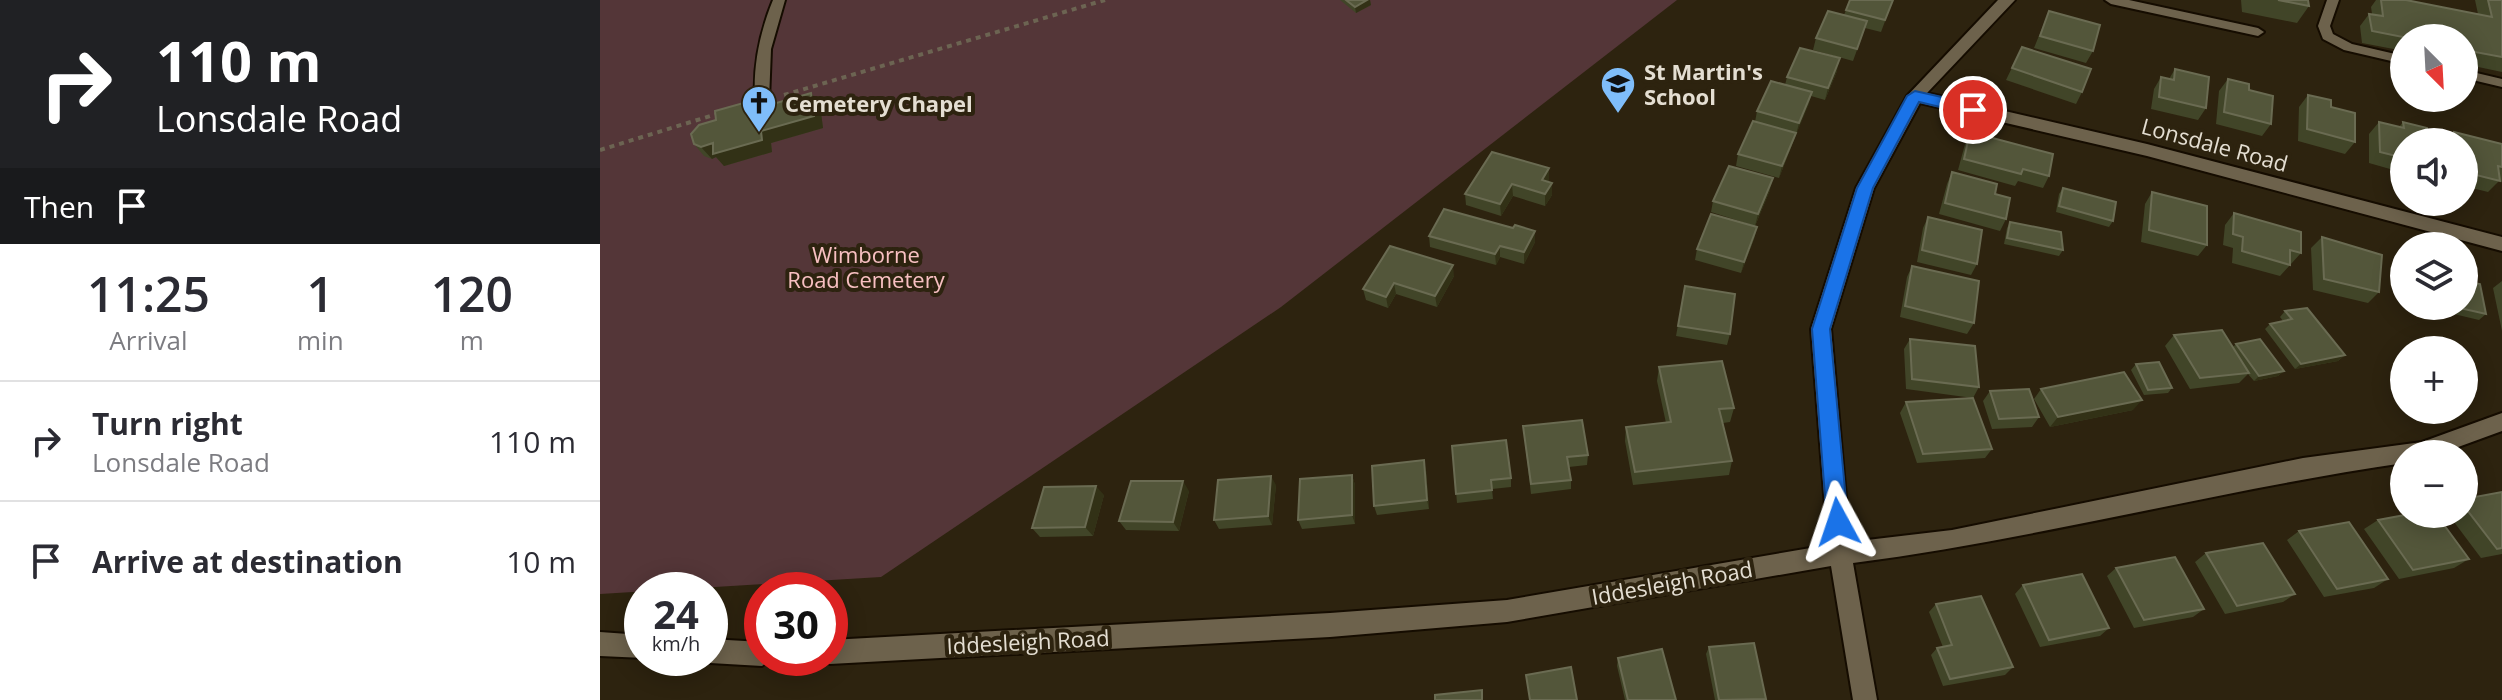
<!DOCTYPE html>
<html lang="en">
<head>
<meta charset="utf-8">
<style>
	:root { --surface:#fff; --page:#f7f7f7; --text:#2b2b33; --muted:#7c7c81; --line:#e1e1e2 }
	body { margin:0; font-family:"Open Sans",sans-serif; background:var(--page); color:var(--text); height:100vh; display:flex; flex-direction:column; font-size:30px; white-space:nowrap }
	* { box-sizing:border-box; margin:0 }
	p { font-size:26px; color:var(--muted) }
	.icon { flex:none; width:44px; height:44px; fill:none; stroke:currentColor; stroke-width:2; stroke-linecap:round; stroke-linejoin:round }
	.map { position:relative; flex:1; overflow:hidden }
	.side { display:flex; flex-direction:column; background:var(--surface); width:600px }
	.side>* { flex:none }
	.top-card { background:#202124; color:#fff; overflow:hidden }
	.needle { width:52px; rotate:156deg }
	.controls { position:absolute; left:1790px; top:24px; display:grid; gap:16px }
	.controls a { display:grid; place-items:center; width:88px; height:88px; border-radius:50%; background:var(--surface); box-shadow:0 4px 20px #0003; font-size:40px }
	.speed { position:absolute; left:24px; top:572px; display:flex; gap:16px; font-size:40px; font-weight:700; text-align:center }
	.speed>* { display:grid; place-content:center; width:104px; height:104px; border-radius:50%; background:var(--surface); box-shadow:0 4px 20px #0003; line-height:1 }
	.speed small { font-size:20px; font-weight:400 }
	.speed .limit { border:12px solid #d22; background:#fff; color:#111 }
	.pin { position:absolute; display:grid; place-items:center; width:68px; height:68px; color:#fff; margin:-34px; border:4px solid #fff; border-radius:50%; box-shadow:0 2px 8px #0007 }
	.me { position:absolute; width:88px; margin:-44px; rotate:355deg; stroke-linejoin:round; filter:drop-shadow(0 0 6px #0008) }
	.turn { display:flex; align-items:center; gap:28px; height:168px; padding:0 24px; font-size:36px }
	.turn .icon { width:104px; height:104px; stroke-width:2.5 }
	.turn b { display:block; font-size:56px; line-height:68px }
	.then { display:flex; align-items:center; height:76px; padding:0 24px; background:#0003; gap:16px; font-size:30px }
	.eta { display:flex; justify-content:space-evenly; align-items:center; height:136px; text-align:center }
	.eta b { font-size:48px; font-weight:600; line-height:56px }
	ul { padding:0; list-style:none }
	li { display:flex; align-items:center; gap:24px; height:120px; padding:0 24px; border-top:2px solid var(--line) }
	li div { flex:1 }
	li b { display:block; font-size:30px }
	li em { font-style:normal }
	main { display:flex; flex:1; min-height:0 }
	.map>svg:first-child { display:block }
</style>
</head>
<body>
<main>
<section class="side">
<div class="top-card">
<div class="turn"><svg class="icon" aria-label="right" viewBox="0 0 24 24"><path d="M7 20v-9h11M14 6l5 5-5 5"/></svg><div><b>110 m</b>Lonsdale Road</div></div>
<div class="then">Then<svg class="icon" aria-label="arrive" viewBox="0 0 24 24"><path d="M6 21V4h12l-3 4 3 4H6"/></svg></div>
</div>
<div class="eta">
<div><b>11:25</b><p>Arrival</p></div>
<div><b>1</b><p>min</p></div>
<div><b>120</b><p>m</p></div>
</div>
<ul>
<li><svg class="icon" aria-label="right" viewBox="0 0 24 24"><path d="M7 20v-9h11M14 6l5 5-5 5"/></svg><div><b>Turn right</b><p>Lonsdale Road</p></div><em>110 m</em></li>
<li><svg class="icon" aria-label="arrive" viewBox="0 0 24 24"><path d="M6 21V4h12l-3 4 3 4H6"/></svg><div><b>Arrive at destination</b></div><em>10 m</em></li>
</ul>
</section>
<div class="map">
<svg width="1902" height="700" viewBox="0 0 1902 700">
	<rect width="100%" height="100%" fill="#2d230f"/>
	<!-- green -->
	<path fill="#543638" d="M0,0H1077L681,307L281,577L0,594Z"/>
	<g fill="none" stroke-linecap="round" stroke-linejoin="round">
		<defs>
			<path id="service" d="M173,0H185L171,49L169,100L162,105L155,100C153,65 160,32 173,0Z
				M1505,0H1529L1658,28L1664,32L1658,36L1511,4Z
				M1727,0H1739L1730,26L1733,34L1752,44L1804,56V64L1744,50L1723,39L1718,26Z
				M1864,70L1902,79V87L1864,78Z"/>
			<path id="minor" d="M1398,0H1415L1327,93L1547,144L1902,237V251L1547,156L1320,103L1274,188L1231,329L1250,542L1352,530L1703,458L1822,442L1902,413V431L1839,454H1804V463C1619,490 1438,539 1253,563L1277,700H1253L1231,566L907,622L730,637L230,664L221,660L220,658H230V640L730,613L907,600L1228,545L1211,329L1256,188L1307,96Z
				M0,632L42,635L44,658L0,656Z
				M110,639L162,642V658H172L162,666L110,663L101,658H110Z"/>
		</defs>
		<!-- service casing -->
		<use href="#service" stroke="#150c00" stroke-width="4"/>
		<!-- minor casing -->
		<use href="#minor" stroke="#150c00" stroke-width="4"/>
		<!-- path -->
		<path stroke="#6c6452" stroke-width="4" stroke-dasharray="5 5" stroke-linecap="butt" d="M184,95L505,0
			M0,150L120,113"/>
		<!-- service -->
		<use href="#service" fill="#6d624c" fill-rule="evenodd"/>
		<!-- minor -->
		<use href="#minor" fill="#6d624c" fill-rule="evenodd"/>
	</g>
	<!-- wall -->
	<path fill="#414528" d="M740,0H770L771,5L756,13Z
		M1293,0L1281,32L1265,28L1253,61L1213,50L1216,38L1244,15L1246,10Z
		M1641,0H1708L1709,6L1697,23L1642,12Z
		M1776,0H1806L1878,14L1875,0H1902V72L1864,64V38H1804V51L1762,43L1760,26L1769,14H1772L1771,7Z
		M1449,11L1493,51L1486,63L1434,48Z
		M1422,47L1482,92L1476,104L1406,80Z
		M1575,69L1606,108L1598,120L1551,109L1554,89L1561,77L1569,79Z
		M1237,71L1225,100L1211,96L1179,178L1136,166L1138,154L1155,122L1157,111L1185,85L1187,77Z
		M1628,79L1649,90L1671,124L1662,136L1616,124L1619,91Z
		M211,93L220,105L223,128L171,143L172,152L124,166L116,157L112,159L104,156L94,144L116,120L172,95L178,103Z
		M1708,95L1731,107L1755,142L1745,154L1698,141L1699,107Z
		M1779,122L1799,127L1803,122L1804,173L1769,163V134Z
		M1370,132L1449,176L1443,188L1418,181L1415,186L1358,170L1365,144Z
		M1854,132L1902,144V182L1899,181L1888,192L1864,186V142H1844Z
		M892,152L949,180L948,182L952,195L945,206L913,196L901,216L866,205L865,194Z
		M1352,172L1395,194L1406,219L1400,231L1339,214L1347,184Z
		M1463,188L1513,221L1509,227L1456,212L1459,194Z
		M1170,190L1155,226L1111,212L1113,201Z
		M1552,192L1607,245L1598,256L1541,242L1545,204Z
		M1634,213L1701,253L1680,276L1632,263L1633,248L1623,245L1625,225Z
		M1328,217L1377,264L1371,275L1317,262L1323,228Z
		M1410,222L1463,250L1459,256L1404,244L1407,228Z
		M1157,227L1154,239L1141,273L1095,260L1097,249Z
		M913,228L935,242L924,264L900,257L896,265L830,247L829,236Z
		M1722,237L1779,292L1768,303L1713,290L1711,248Z
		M790,246L854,276L837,307L796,294L788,308L766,300L763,289Z
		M1312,266L1374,323L1367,334L1300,317L1307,277Z
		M1804,269V302L1799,273Z
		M1902,281V331L1893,288Z
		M1085,286L1130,334L1127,345L1076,336Z
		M1820,306H1864L1886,314L1879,320Z
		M1685,311L1745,355L1738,361L1695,369L1665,329L1670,324L1683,321L1680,317Z
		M1574,335L1633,347L1636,344L1684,371L1678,376L1654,381L1648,374L1639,383L1590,389L1565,346Z
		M1310,339L1379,387L1373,398L1306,389L1304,349Z
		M1536,364L1572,388L1568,393L1544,395L1531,370Z
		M1059,367L1134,408L1130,422L1123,423L1132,461L1129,475L1033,485L1025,441L1026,427L1066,423L1057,381Z
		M1441,389L1533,410L1450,427L1434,399Z
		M1390,391L1439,417L1432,427L1392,429L1383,401Z
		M1306,402L1392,449L1385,458L1317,463L1300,413Z
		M923,426L988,455L987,465L969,467L971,480V489L931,494Z
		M852,446L911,478V487L892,489L893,499L857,503Z
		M826,470L829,509L777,515L774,506Z
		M752,475L755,485V524L702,529L698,520Z
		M676,485L672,525L619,529L614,520Z
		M589,491L579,531L526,530L519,521Z
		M1902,492V554L1881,558L1848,514H1864V499Z
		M504,495L493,536L440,537L432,528Z
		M1778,520L1869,559L1854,568L1799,579L1764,529Z
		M1699,531L1788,579L1774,588L1724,597L1687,540Z
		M1606,553L1695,594L1683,602L1625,614L1595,562Z
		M1516,568L1604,609L1593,617L1534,628L1507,576Z
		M1423,585L1509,628L1500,636L1440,647L1415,594Z
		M1336,604L1413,667L1405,675L1343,686L1331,655L1337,648L1343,647L1329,612Z
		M1109,647L1166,700H1115L1106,654Z
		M1018,658L1076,700H1025L1017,666Z"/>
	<!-- shaded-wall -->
	<path fill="#323116" d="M767,0H770L771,5L756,13L755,7Z
		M1240,58L1237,71L1225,100L1228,88Z
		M1212,92L1209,104L1196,135L1199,123Z
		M211,93L220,105L223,128L171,143L172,152L124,166L116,157L112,159L101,147Z
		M1196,133L1192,145L1179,178L1182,166Z
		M949,168V180L943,192L942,180Z
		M1173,178L1170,190L1155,226L1158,214Z
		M952,183V195L945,206V194Z
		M912,184L913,196L901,216L900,204Z
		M1157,227L1154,239L1141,273L1144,262Z
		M935,231V242L924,264V252Z
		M900,246V257L896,265L895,254Z
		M853,265L854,276L837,307L835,296Z
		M794,283L796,294L788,308L786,297Z
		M1745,355L1738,361L1695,369L1701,364Z
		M1684,371L1678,376L1654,381L1659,376Z
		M1542,400L1533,410L1450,427L1458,417Z
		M824,460L826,470L829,509L827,500Z
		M752,475L755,485V524L752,515Z
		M671,476L676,485L672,525L668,516Z
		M583,481L589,491L579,531L573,522Z
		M496,486L504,495L493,536L485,527Z"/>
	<!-- building -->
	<path fill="#53563a" stroke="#6a6b52" stroke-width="2" d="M746,0H767L755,7Z
		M1250,0H1293L1285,20L1246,10Z
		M1678,0H1708L1709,6Z
		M1781,0H1806L1892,17L1888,0H1902V57L1864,50V38H1808L1772,31L1769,14L1783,16Z
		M1228,11L1267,21L1257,49L1216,38Z
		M1449,11L1500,25L1493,51L1440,36Z
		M1422,47L1491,69L1482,92L1412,68Z
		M1200,48L1240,58L1228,88L1187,77Z
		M1575,69L1609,77L1606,108L1559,97L1561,77L1574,80Z
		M1628,79L1649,84V90L1673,96L1671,124L1624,112Z
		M1171,81L1212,92L1199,123L1157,111Z
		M211,93L214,116L161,131L162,140L113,154V143L101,147L94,144L91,134L99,125L116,120L115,111L172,95L173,104Z
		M1708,95L1731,100V107L1755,113V142L1707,129Z
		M1153,121L1196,133L1182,166L1138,154Z
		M1779,122L1804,128L1803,122L1827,128L1828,142H1804V158L1780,152Z
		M1370,132L1453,154L1449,176L1423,169L1421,174L1364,159Z
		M1854,132L1902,144V167L1898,166L1900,181L1864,172V142H1855Z
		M892,152L949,168L942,180L952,183L945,194L912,184L900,204L865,194Z
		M1129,166L1173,178L1158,214L1113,201Z
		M1352,172L1397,184L1395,194L1410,198L1406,219L1345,203Z
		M1463,188L1516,202L1513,221L1459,206Z
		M1552,192L1607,206V245L1549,230Z
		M844,209L913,228L915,225L935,231L924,252L900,246L895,254L829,236Z
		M1634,213L1701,232V253L1690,250V265L1642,251L1643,237L1633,234Z
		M1111,214L1157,227L1144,262L1097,249Z
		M1328,217L1382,230L1377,264L1322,250Z
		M1410,222L1461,232L1463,250L1407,238Z
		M1722,237L1782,255L1779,292L1724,279Z
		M790,246L853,265L835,296L794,283L786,297L763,289Z
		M1312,266L1379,281L1374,323L1305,306Z
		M1864,281L1880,284L1886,314L1851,306H1864Z
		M1085,286L1135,294L1130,334L1078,326Z
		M1707,308L1745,355L1701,364L1670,324L1692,319L1685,311Z
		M1622,330L1649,373L1600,378L1574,335Z
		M1310,339L1375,346L1379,387L1312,379Z
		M1660,339L1684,371L1659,376L1636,344Z
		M1122,361L1134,408L1119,409L1132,461L1035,472L1026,427L1071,422L1059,367Z
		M1559,362L1572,388L1548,390L1536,364Z
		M1524,372L1542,400L1458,417L1441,389Z
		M1429,389L1439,417L1399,419L1390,391Z
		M1373,398L1392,449L1323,454L1306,402Z
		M982,420L988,455L967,457L971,480L931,484L923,426Z
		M906,440L911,478L891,480L892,490L856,494L852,446Z
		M824,460L827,500L774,506L772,466Z
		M752,475V515L698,520L700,479Z
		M671,476L668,516L614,520L618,480Z
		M531,481H583L573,522L519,521Z
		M496,486L485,527L432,528L444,487Z
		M1902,492V548L1897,549L1864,506V499Z
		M1810,514H1836L1869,559L1813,570L1778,520Z
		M1749,522L1788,579L1737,589L1699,531Z
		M1663,543L1695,594L1637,606L1606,553Z
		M1575,557L1604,609L1544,620L1516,568Z
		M1482,574L1509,628L1449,640L1423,585Z
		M1381,596L1413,667L1350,679L1337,648L1352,645L1336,604Z
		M1154,643L1166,699L1119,700L1109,647Z
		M1062,649L1076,700H1028L1018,658Z
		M971,667L977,700H930L926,675Z
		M882,690V700H835V695Z"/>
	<!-- route -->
	<path fill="#1a73e8" stroke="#114b97" stroke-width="2" d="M1315,91L1373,104L1380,110L1373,115L1319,102L1273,188L1230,329L1248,522L1245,529L1238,532L1230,529L1227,522L1212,329L1257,188L1307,96Z"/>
	<!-- icons -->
	<defs>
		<symbol id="school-pin" viewBox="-11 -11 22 30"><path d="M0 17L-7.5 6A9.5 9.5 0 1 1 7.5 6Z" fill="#7fbdfa" stroke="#2d230f"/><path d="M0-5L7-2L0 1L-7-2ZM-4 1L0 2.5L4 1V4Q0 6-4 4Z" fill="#111"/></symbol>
		<symbol id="church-pin" viewBox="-11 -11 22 30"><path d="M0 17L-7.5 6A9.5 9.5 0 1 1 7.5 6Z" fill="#7fbdfa" stroke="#2d230f"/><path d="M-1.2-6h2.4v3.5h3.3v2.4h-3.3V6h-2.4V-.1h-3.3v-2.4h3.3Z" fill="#111"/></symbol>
	</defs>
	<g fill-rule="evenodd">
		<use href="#school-pin" x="998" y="64" width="40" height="54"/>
		<use href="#church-pin" x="139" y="83" width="40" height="54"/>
	</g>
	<g text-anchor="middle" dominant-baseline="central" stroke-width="8" stroke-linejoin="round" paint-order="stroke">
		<!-- poi labels -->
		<g font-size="22" font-weight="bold" fill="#e4ded2" stroke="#2d230f" text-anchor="start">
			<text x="1044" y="71">St Martin's<tspan x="1044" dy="25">School</tspan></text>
			<text x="185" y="103">Cemetery Chapel</text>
		</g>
		<!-- street labels -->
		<g font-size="22" fill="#e4ded2" stroke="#2d230f">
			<text transform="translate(1615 144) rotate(15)">Lonsdale Road</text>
			<text transform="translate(1072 582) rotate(-10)">Iddesleigh Road</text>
			<text transform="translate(428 641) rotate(-3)">Iddesleigh Road</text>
		</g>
		<!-- park labels -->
		<g font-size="22" fill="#f8c0c2" stroke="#2d230f">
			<text x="266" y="254">Wimborne<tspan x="266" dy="25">Road Cemetery</tspan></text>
		</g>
	</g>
</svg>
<div class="controls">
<a><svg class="needle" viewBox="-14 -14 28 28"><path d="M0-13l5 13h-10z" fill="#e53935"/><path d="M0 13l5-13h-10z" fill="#7c7c81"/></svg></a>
<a><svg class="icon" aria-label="sound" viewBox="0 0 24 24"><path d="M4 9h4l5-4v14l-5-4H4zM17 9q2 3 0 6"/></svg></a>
<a><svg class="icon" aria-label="layers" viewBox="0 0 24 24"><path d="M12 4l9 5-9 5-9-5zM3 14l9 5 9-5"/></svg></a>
<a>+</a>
<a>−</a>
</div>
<div class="speed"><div>24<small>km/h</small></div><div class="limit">30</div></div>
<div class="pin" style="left:1373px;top:110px;background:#d93025"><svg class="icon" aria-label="arrive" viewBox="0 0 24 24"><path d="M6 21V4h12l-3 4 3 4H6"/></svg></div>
<svg class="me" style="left:1238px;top:522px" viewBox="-20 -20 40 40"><path d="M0-17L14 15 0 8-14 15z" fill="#1a73e8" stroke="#fff" stroke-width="4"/></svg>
</div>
</main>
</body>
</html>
